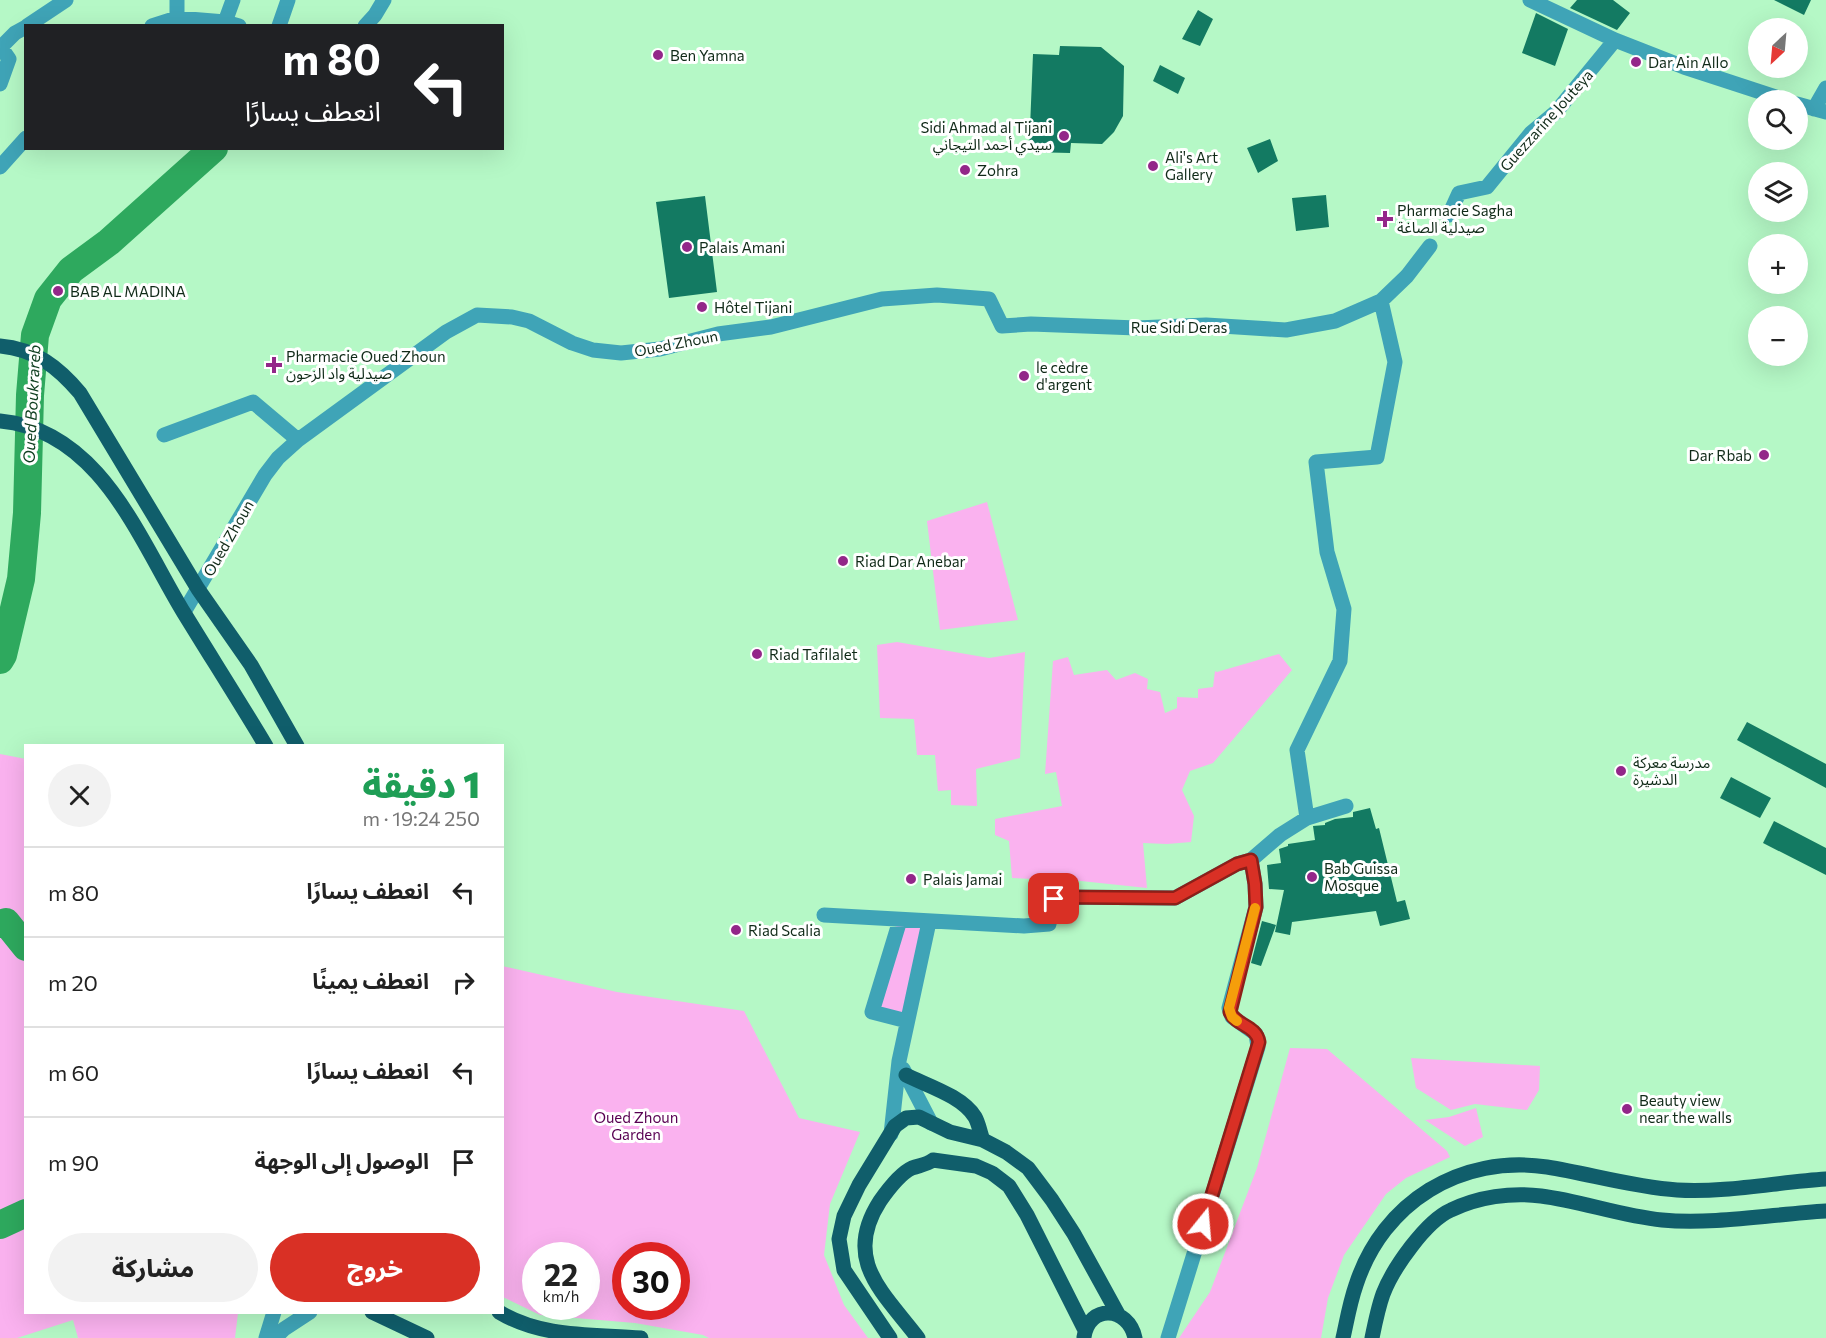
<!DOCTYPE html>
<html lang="ar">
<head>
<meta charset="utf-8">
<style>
	:root { --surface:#fff; --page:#f2f2f2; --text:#222; --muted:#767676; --line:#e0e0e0; --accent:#d93025 }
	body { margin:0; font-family:Commissioner,"Noto Sans Arabic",sans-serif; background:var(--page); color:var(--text); direction:rtl; height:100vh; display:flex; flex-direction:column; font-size:22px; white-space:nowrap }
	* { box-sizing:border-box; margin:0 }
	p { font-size:20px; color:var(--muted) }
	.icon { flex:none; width:33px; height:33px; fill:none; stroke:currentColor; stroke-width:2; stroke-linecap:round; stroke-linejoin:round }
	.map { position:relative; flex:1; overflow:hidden; direction:ltr }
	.side { position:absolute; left:24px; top:744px; width:480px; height:570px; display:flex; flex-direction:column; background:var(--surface); border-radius:0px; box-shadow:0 6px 24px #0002; direction:rtl }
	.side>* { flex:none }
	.top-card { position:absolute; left:24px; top:24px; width:480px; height:126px; border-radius:0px; box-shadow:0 6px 24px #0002; direction:rtl; background:#202124; color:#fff; overflow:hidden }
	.needle { width:39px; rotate:206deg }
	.buttons { position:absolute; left:1748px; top:18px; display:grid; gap:12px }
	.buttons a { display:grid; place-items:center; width:60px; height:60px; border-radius:50%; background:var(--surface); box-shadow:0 6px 24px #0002; font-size:30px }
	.speed { position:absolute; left:522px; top:1242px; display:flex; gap:12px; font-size:30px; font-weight:700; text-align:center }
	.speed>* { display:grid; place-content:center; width:78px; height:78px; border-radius:50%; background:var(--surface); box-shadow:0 6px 24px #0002; line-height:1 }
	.speed small { font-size:15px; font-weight:400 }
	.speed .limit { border:9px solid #d22; background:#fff; color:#111 }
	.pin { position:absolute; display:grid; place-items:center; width:51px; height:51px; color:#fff; margin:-26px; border-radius:12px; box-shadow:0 3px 9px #0006 }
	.me { position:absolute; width:66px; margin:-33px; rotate:17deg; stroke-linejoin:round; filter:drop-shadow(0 0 4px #0008) }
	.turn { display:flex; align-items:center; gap:21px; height:126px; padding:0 24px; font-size:27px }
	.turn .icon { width:78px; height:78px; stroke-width:2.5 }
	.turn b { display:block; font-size:42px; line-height:51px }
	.round { display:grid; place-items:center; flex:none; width:63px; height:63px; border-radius:32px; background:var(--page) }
	.summary { display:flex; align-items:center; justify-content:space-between; height:102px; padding:0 24px }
	h1 { font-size:36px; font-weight:800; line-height:45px; color:#1e9e55 }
	.primary-button { display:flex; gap:12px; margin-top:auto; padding:12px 24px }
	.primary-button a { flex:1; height:69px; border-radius:36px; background:var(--accent); color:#fff; font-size:24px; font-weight:800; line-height:69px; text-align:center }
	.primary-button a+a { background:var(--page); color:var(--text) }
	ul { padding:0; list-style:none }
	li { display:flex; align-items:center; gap:18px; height:90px; padding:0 24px; border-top:2px solid var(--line) }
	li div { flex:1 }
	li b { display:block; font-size:22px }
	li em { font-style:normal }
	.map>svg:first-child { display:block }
</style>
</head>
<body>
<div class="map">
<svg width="1826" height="1338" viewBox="0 0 1826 1338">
	<rect width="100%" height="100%" fill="#b5f8c6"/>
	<!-- green -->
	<path fill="#fab2ef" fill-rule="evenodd" d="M987,502L1018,620L940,630L927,521Z
		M897,642L989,658L1025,652L1020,758L976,769L977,806L951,805V790L938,791L935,755H917L914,719L880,718L877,645Z
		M1279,654L1292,670L1213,763L1190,771L1182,790L1194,816L1191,842L1167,844L1143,843L1147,888L1081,881L1012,878L1009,841L995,835V819L1062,806L1056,772L1045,774L1053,661L1068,657L1074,675L1107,670L1116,680L1135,673L1148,679L1147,689L1160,692L1165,713L1177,708V697L1198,698V689L1213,687L1215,671L1217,672Z
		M0,754L26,759V1312L238,1313L235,1338H78L73,1320L17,1338H0Z
		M900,913L929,915L905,1019L872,1011Z
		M502,966L617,992L744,1011L799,1118L860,1132L830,1204L824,1255L844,1305L868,1338H709L703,1335L635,1323L540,1315L503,1297ZM536,1256H586V1306H536ZM626,1256H676V1306H626Z
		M1290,1048L1327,1049L1447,1151L1450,1157L1406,1178L1386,1194L1344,1255L1328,1298L1321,1338H1179L1210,1292L1257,1168Z
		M1411,1058L1540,1066L1539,1090L1527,1110L1475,1104L1451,1110L1416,1088Z
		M1476,1108L1483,1137L1465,1146L1425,1120L1449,1117Z"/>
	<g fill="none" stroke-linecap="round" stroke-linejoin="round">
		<!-- river -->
		<path stroke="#2ea95e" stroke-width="28" d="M0,660L3,655L21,579L27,513L30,395L35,335L48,299L71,270L109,242L214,148
			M0,924L6,922L26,947
			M0,1225L26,1213"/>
	</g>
	<!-- building -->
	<path fill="#137a62" d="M1577,0H1613L1630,13L1617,30L1570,8Z
		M1774,0H1811L1804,15Z
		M1198,10L1213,19L1200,46L1182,39Z
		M1536,13L1568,29L1555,66L1522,53Z
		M1060,46L1101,47L1124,66L1123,116L1114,132L1102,144L1071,143L1070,153L1029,152L1033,54L1059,55Z
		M1160,65L1185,78L1178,94L1153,81Z
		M1270,139L1278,161L1258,173L1247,148Z
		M1326,195L1329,227L1296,231L1292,198Z
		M705,196L717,292L669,298L656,202Z
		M1747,722L1826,764V788L1737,740Z
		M1731,777L1771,798L1760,818L1720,798Z
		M1370,808L1376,829L1379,828L1397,902L1405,900L1410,919L1380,926L1376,911L1292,922L1290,935L1275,932L1284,890L1269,889L1267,865L1281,863L1279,849L1288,846V844L1315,840L1313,826L1325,825V823L1335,819L1353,817V812Z
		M1774,821L1826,848V875L1763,843Z
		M1262,921L1276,925L1261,966L1251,963Z"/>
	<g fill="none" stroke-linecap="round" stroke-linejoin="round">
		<!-- minor -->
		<path stroke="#3fa4b7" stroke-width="15" d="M177,0V18
			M1530,0L1615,40L1684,67L1785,100
			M27,26L66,0
			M152,26L177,18L225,22L239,26
			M227,26L225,22L233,0
			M279,26L288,0
			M365,26L375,15L384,0
			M0,46L9,59L0,84
			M2,46L15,33L26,27
			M1797,104L1826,112
			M1814,109L1826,88
			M0,167L26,138
			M1449,215L1459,193L1487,187L1531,133L1556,112L1615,40
			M164,435L253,402L298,440L446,332L477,315L512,317L529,321L572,343L593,350L621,353L660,349L718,334L771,327L882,299L937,295L989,299L1002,326L1031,324L1137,328L1206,325L1286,330L1335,321L1381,301L1407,276L1430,246
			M184,612L265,475L278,458L298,440
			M1307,818L1297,750L1340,661L1344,609L1327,552L1316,462L1377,457L1395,362L1381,301
			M824,915L1024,926L1049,924L1053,902L1057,897L1175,898L1237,864L1251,860L1280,835L1307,818L1346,806
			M900,920L872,1012L907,1021
			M903,1069L931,1123
			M891,1134L899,1061L929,922
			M266,1338L274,1312
			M275,1338L284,1329L310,1312
			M1168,1338L1258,1047L1256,1034L1232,1017L1229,1008L1256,907L1255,884L1251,860"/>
		<!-- major -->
		<path stroke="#105e6b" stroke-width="15" d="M0,346C35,349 58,367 80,393L198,589L251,665L297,746
			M0,421C100,430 139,539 184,613C211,657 239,701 266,746
			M906,1075C928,1086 962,1096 975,1117C979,1124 980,1133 983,1140
			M372,1312L427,1338
			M499,1312C542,1338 592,1334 641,1338
			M1084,1337C1089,1304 1128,1306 1135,1338
			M890,1338L844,1270L839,1239L844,1216L859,1185L895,1126L906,1118L919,1117L950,1132L983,1140L1006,1152L1028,1168L1052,1200L1074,1234L1118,1314
			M918,1338C883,1292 842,1260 880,1201C887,1191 901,1173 912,1168C920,1165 926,1165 933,1160L976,1166L992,1173L1009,1186L1027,1215L1085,1330
			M1343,1338C1347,1320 1350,1302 1356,1285C1383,1202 1461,1154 1547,1167C1590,1174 1633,1187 1677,1190C1726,1193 1777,1182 1826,1179
			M1372,1338C1375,1323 1378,1308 1383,1294C1393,1268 1426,1221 1451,1210C1478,1197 1511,1192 1541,1196C1581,1201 1621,1216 1662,1220C1712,1225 1774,1214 1826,1211"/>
	</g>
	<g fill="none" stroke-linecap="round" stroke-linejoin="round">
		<defs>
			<path id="route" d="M1054,899L1057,897L1175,898L1237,864L1251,860L1255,884L1256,907L1230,1012C1236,1026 1256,1025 1259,1042L1203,1224"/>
		</defs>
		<!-- route casing -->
		<use href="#route" stroke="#8d1f18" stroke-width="15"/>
		<!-- route -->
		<use href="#route" stroke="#d93025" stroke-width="10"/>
		<!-- slow -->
		<path stroke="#f59e0b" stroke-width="10" d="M1237,1021L1232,1017L1229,1008L1255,908"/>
	</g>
	<!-- markers -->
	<g fill="#932789" stroke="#fff" stroke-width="2">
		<circle cx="658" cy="55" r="6"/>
		<circle cx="1636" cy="62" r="6"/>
		<circle cx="1064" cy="136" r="6"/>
		<circle cx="1153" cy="166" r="6"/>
		<circle cx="965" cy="170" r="6"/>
		<path d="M1382 210h6v6h6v6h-6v6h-6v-6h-6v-6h6z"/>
		<circle cx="687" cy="247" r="6"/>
		<circle cx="58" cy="291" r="6"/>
		<circle cx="702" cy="307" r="6"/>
		<path d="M271 356h6v6h6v6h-6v6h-6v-6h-6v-6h6z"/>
		<circle cx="1024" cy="376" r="6"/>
		<circle cx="1764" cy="455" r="6"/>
		<circle cx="843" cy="561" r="6"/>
		<circle cx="757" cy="654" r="6"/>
		<circle cx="1621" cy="771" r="6"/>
		<circle cx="1312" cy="877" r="6"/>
		<circle cx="911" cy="879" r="6"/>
		<circle cx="736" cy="930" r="6"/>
		<circle cx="1627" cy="1109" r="6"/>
	</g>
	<g text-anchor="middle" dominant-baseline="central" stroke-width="6" stroke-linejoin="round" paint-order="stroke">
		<!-- poi labels -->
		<g font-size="15" fill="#102a18" stroke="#fff" text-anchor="start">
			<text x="670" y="55">Ben Yamna</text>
			<text x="1648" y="62">Dar Ain Allo</text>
			<text x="1052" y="127" text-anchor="end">Sidi Ahmad al Tijani<tspan x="1052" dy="17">سيدي أحمد التيجاني</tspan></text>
			<text x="1165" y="157">Ali's Art<tspan x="1165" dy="17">Gallery</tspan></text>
			<text x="977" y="170">Zohra</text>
			<text x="1397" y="210">Pharmacie Sagha<tspan x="1397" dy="17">صيدلية الصاغة</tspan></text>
			<text x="699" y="247">Palais Amani</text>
			<text x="70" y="291">BAB AL MADINA</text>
			<text x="714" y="307">Hôtel Tijani</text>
			<text x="286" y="356">Pharmacie Oued Zhoun<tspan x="286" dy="17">صيدلية واد الزحون</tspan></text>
			<text x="1036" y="367">le cèdre<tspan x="1036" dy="17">d'argent</tspan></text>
			<text x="1752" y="455" text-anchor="end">Dar Rbab</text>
			<text x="855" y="561">Riad Dar Anebar</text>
			<text x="769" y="654">Riad Tafilalet</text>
			<text x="1633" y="762">مدرسة معركة<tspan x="1633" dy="17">الدشيرة</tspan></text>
			<text x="1324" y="868">Bab Guissa<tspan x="1324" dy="17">Mosque</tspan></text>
			<text x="923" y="879">Palais Jamai</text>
			<text x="748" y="930">Riad Scalia</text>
			<text x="1639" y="1100">Beauty view<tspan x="1639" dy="17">near the walls</tspan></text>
		</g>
		<!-- street labels -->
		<g font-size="15" fill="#102a18" stroke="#fff">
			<text transform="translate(1546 120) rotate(-48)">Guezzarine Jouteya</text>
			<text x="1179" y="327">Rue Sidi Deras</text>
			<text transform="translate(676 343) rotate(-11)">Oued Zhoun</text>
			<text transform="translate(228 538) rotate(-60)">Oued Zhoun</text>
		</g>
		<!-- park labels -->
		<g font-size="15" fill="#580052" stroke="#fff">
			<text x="636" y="1117">Oued Zhoun<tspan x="636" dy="17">Garden</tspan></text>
		</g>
		<!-- water labels -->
		<g font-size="16" font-style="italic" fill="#104022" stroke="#fff">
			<text transform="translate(31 404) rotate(-87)">Oued Boukrareb</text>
		</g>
	</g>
</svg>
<div class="buttons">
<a><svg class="needle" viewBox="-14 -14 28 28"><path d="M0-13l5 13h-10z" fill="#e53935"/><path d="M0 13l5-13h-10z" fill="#767676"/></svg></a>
<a><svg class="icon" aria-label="search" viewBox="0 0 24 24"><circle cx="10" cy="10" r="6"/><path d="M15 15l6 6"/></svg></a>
<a><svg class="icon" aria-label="layers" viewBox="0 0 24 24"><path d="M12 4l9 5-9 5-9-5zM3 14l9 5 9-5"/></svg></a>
<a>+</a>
<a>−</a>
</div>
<div class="speed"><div>22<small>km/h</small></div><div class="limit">30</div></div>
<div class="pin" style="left:1054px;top:899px;background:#d93025"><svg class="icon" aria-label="arrive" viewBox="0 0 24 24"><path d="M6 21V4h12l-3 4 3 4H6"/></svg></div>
<svg class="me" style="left:1203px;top:1224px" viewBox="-20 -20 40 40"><circle r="17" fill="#d93025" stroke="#fff" stroke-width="3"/><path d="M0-11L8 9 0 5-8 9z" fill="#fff"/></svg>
<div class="top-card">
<div class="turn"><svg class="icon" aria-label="left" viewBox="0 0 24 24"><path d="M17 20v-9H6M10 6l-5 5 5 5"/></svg><div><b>80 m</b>انعطف يسارًا</div></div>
</div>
<section class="side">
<div class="summary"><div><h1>1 دقيقة</h1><p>250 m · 19:24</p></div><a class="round"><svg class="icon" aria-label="close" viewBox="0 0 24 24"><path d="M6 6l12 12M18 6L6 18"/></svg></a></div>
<ul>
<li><svg class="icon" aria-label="left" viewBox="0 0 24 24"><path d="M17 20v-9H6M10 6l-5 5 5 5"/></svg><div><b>انعطف يسارًا</b></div><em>80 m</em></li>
<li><svg class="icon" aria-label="right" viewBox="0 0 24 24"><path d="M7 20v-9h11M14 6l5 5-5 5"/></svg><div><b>انعطف يمينًا</b></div><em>20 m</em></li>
<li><svg class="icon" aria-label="left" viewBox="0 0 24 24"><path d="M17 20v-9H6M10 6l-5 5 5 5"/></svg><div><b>انعطف يسارًا</b></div><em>60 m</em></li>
<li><svg class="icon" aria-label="arrive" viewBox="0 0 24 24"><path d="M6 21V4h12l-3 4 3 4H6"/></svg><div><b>الوصول إلى الوجهة</b></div><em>90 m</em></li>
</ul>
<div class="primary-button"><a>خروج</a><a>مشاركة</a></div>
</section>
</div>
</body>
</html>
